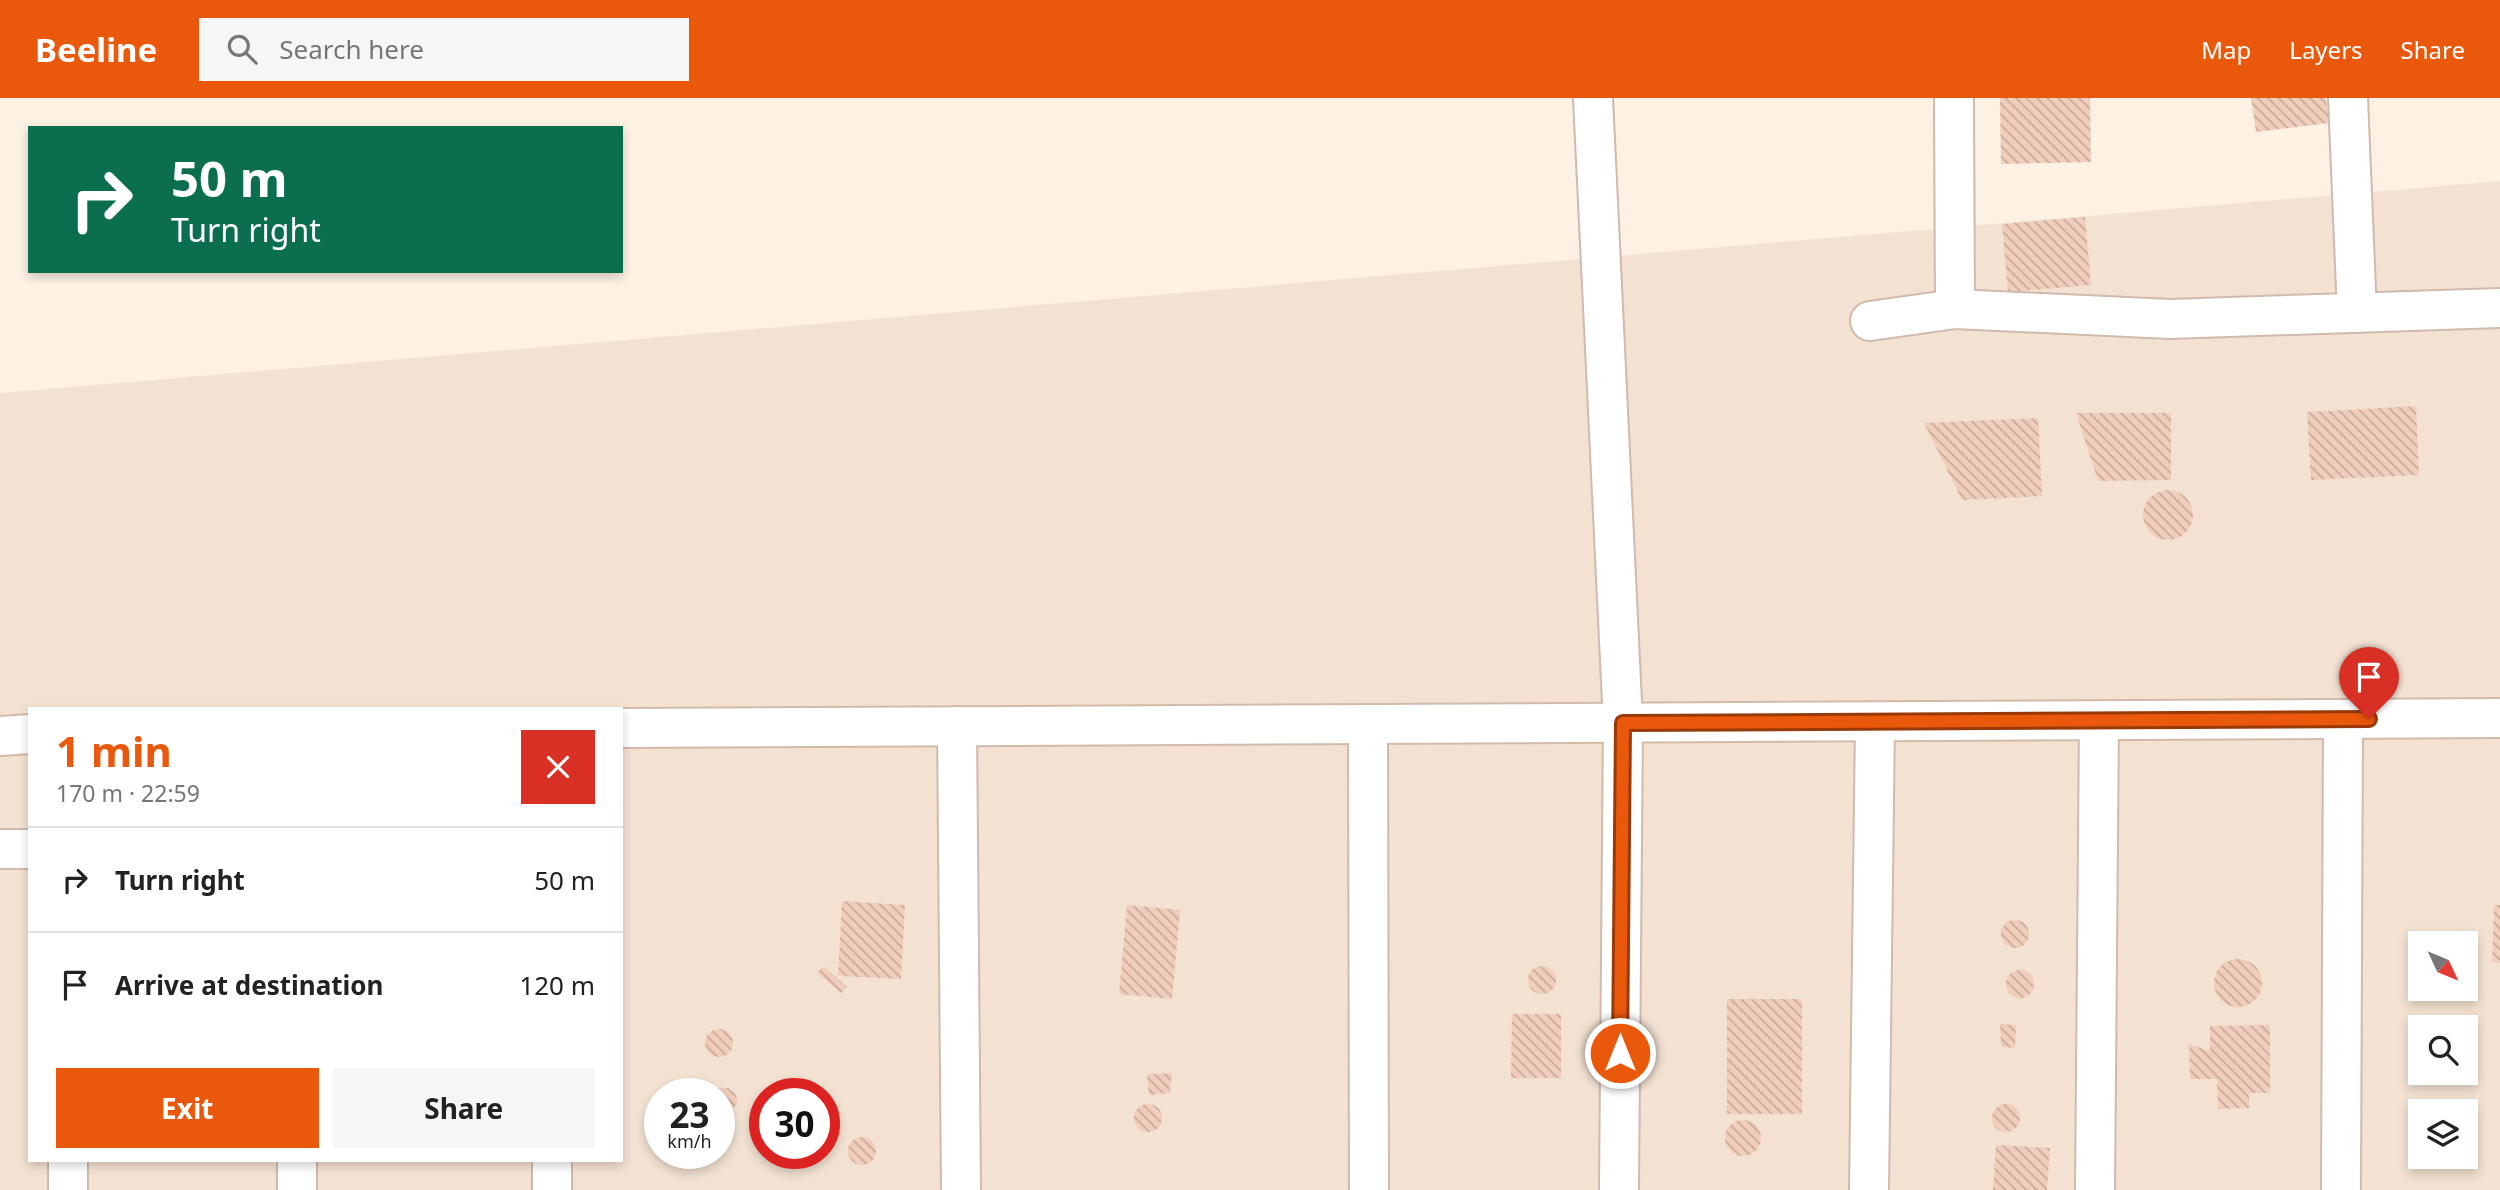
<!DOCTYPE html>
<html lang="en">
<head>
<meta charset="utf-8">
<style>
	:root { --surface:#fff; --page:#f6f6f6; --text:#222; --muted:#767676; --line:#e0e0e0; --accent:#ea580c }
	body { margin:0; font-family:"Noto Sans",sans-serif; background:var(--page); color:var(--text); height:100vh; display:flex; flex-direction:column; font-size:26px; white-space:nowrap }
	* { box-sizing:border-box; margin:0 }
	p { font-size:23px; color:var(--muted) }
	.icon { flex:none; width:38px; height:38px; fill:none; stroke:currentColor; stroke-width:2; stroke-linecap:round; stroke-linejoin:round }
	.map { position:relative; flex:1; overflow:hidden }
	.sheet { position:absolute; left:28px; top:609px; width:595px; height:455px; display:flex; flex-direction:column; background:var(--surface); border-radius:0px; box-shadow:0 4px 10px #0003 }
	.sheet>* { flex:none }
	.top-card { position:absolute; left:28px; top:28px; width:595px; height:147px; border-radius:0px; box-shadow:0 4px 10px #0003; background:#0b6e4f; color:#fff; overflow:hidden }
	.needle { width:46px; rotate:134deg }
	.buttons { position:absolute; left:2408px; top:833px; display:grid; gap:14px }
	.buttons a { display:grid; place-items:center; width:70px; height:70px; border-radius:0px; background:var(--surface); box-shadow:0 4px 10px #0003; font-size:35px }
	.speed { position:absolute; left:644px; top:980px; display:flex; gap:14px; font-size:35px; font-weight:700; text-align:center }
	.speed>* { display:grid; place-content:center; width:91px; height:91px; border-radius:50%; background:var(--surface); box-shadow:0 4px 10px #0003; line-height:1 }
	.speed small { font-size:18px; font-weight:400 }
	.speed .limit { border:10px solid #d22; background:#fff; color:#111 }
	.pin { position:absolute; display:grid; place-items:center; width:60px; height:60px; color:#fff; margin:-72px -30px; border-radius:50% 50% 50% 0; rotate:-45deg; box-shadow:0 0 7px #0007 }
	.pin .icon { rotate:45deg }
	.me { position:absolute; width:77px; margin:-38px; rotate:0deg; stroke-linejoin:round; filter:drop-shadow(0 0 5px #0008) }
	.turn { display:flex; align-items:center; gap:24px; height:147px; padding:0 28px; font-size:32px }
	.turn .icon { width:91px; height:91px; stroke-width:2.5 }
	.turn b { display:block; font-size:49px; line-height:60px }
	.round { display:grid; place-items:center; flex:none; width:74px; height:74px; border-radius:0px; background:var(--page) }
	.headline { display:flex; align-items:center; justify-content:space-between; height:119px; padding:0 28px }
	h1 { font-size:42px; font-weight:700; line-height:52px; color:var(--accent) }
	.action { display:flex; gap:14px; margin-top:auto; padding:14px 28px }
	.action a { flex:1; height:80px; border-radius:0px; background:var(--accent); color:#fff; font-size:28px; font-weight:700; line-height:80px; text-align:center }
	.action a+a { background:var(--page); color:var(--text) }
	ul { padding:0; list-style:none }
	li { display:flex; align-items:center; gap:21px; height:105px; padding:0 28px; border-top:2px solid var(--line) }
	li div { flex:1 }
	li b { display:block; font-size:26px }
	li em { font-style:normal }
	header { display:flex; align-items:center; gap:42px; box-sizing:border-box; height:98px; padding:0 35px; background:var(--accent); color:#fff }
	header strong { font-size:33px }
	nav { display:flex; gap:38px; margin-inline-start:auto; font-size:24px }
	.search { width:490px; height:63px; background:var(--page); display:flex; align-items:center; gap:18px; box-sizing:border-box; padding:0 24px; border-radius:0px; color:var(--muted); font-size:26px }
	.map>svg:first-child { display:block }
</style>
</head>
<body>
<header>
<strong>Beeline</strong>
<div class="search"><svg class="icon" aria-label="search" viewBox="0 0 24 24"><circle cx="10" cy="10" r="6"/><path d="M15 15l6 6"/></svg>Search here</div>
<nav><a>Map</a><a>Layers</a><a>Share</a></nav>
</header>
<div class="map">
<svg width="2500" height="1092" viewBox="0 0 2500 1092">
	<defs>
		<pattern id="building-back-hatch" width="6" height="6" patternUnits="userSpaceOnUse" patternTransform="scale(1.75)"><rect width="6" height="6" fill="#f1cebb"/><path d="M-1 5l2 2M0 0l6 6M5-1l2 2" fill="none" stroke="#c8aa9a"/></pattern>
	</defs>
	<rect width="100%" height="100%" fill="#fcf1e3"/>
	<!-- residential -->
	<path fill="#f3e2d2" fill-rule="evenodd" d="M2500,83V1092H0V295ZM30,611H621V1062H30ZM2420,845H2466V891H2420ZM2420,929H2466V975H2420ZM660,996H719V1055H660ZM765,996H824V1055H765ZM2420,1013H2466V1059H2420Z"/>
	<!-- building -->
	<path fill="url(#building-back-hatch)" d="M2000,0H2090L2091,64L2001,66Z
		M2251,0H2326L2329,25L2256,34Z
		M2085,119L2091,187L2008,194L2002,126Z
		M2416,308L2419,377L2311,382L2307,314Z
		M2076,315H2171V382L2098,383Z
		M2038,320L2042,398L1962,402L1924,325Z
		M2143 417a25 25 0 1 1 50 0a25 25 0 1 1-50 0Z
		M842,803L905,807L901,881L838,878Z
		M1127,807L1180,812L1172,901L1119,896Z
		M2494,807H2500V865L2492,864Z
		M2001 836a14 14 0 1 1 28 0a14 14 0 1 1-28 0Z
		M2214 885a24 24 0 1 1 48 0a24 24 0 1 1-48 0Z
		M824,868L847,889L841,895L817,875Z
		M1528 882a14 14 0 1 1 28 0a14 14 0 1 1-28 0Z
		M2006 886a14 14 0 1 1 28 0a14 14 0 1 1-28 0Z
		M1727,901H1802V1016H1727Z
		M1512,916H1561V980H1511Z
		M2000,926L2016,927L2015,950L2001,949Z
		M2270,927V995H2249V1010L2218,1011L2217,981H2190L2189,946L2210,953V928Z
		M705 945a14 14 0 1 1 28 0a14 14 0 1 1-28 0Z
		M1172,975L1170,995L1149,997L1147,976Z
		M719,990H728L735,995L738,1004L730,1015L719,1016V996H712Z
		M1134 1020a14 14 0 1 1 28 0a14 14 0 1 1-28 0Z
		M1992 1020a14 14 0 1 1 28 0a14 14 0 1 1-28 0Z
		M1725 1040a18 18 0 1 1 36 0a18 18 0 1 1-36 0Z
		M848 1053a14 14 0 1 1 28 0a14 14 0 1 1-28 0Z
		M1996,1047L2050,1050L2047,1092H1993Z"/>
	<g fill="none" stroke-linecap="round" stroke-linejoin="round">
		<defs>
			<path id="street" d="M1593,0L1623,625L1619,1092
				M1954,0L1955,211
				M2348,0L2357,215
				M1870,223L1955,211L2170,221L2500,210
				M1368,626L1369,1092
				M957,628L961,1092
				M0,751H30
				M68,1062V1092
				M297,1062V1092
				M552,1062V1092
				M1869,1092L1875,624
				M2095,1092L2099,623
				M2341,1092L2343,621"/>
			<path id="secondary" d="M621,630L2500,620
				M0,638L30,636"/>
		</defs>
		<!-- street casing -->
		<use href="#street" stroke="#cfbaad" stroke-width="42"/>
		<!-- secondary casing -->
		<use href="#secondary" stroke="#d2baaa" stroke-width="42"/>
		<!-- street -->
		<use href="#street" stroke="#fff" stroke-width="38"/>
		<!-- secondary -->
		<use href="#secondary" stroke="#fff" stroke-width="38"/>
	</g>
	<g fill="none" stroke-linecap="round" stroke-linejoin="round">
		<defs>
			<path id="route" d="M1620,955L1623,625L2369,621"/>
		</defs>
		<!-- route casing -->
		<use href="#route" stroke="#983908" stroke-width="18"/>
		<!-- route -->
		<use href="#route" stroke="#ea580c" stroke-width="12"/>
	</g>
</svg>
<div class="buttons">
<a><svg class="needle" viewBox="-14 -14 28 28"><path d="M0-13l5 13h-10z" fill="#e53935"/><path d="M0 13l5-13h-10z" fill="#767676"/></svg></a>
<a><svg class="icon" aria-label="search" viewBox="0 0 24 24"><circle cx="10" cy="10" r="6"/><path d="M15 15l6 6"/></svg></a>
<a><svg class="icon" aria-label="layers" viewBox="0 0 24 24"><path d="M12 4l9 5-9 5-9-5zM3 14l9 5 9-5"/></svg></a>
</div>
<div class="speed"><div>23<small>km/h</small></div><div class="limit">30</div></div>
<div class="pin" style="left:2369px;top:621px;background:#d93025"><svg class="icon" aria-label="arrive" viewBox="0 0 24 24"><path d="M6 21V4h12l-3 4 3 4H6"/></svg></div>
<svg class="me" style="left:1620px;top:955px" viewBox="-20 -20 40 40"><circle r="17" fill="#ea580c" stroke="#fff" stroke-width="3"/><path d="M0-11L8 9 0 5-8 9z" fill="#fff"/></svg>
<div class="top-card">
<div class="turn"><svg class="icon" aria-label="right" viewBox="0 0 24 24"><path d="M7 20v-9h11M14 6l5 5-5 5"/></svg><div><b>50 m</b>Turn right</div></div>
</div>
<section class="sheet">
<div class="headline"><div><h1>1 min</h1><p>170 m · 22:59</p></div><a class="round" style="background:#d93025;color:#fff"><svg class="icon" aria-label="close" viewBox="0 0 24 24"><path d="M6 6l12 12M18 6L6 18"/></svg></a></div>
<ul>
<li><svg class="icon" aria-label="right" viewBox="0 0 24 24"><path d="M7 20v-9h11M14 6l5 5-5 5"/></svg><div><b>Turn right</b></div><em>50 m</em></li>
<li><svg class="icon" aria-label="arrive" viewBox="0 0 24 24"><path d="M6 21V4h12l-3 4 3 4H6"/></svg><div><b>Arrive at destination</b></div><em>120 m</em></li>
</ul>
<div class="action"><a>Exit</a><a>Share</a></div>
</section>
</div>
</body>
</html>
